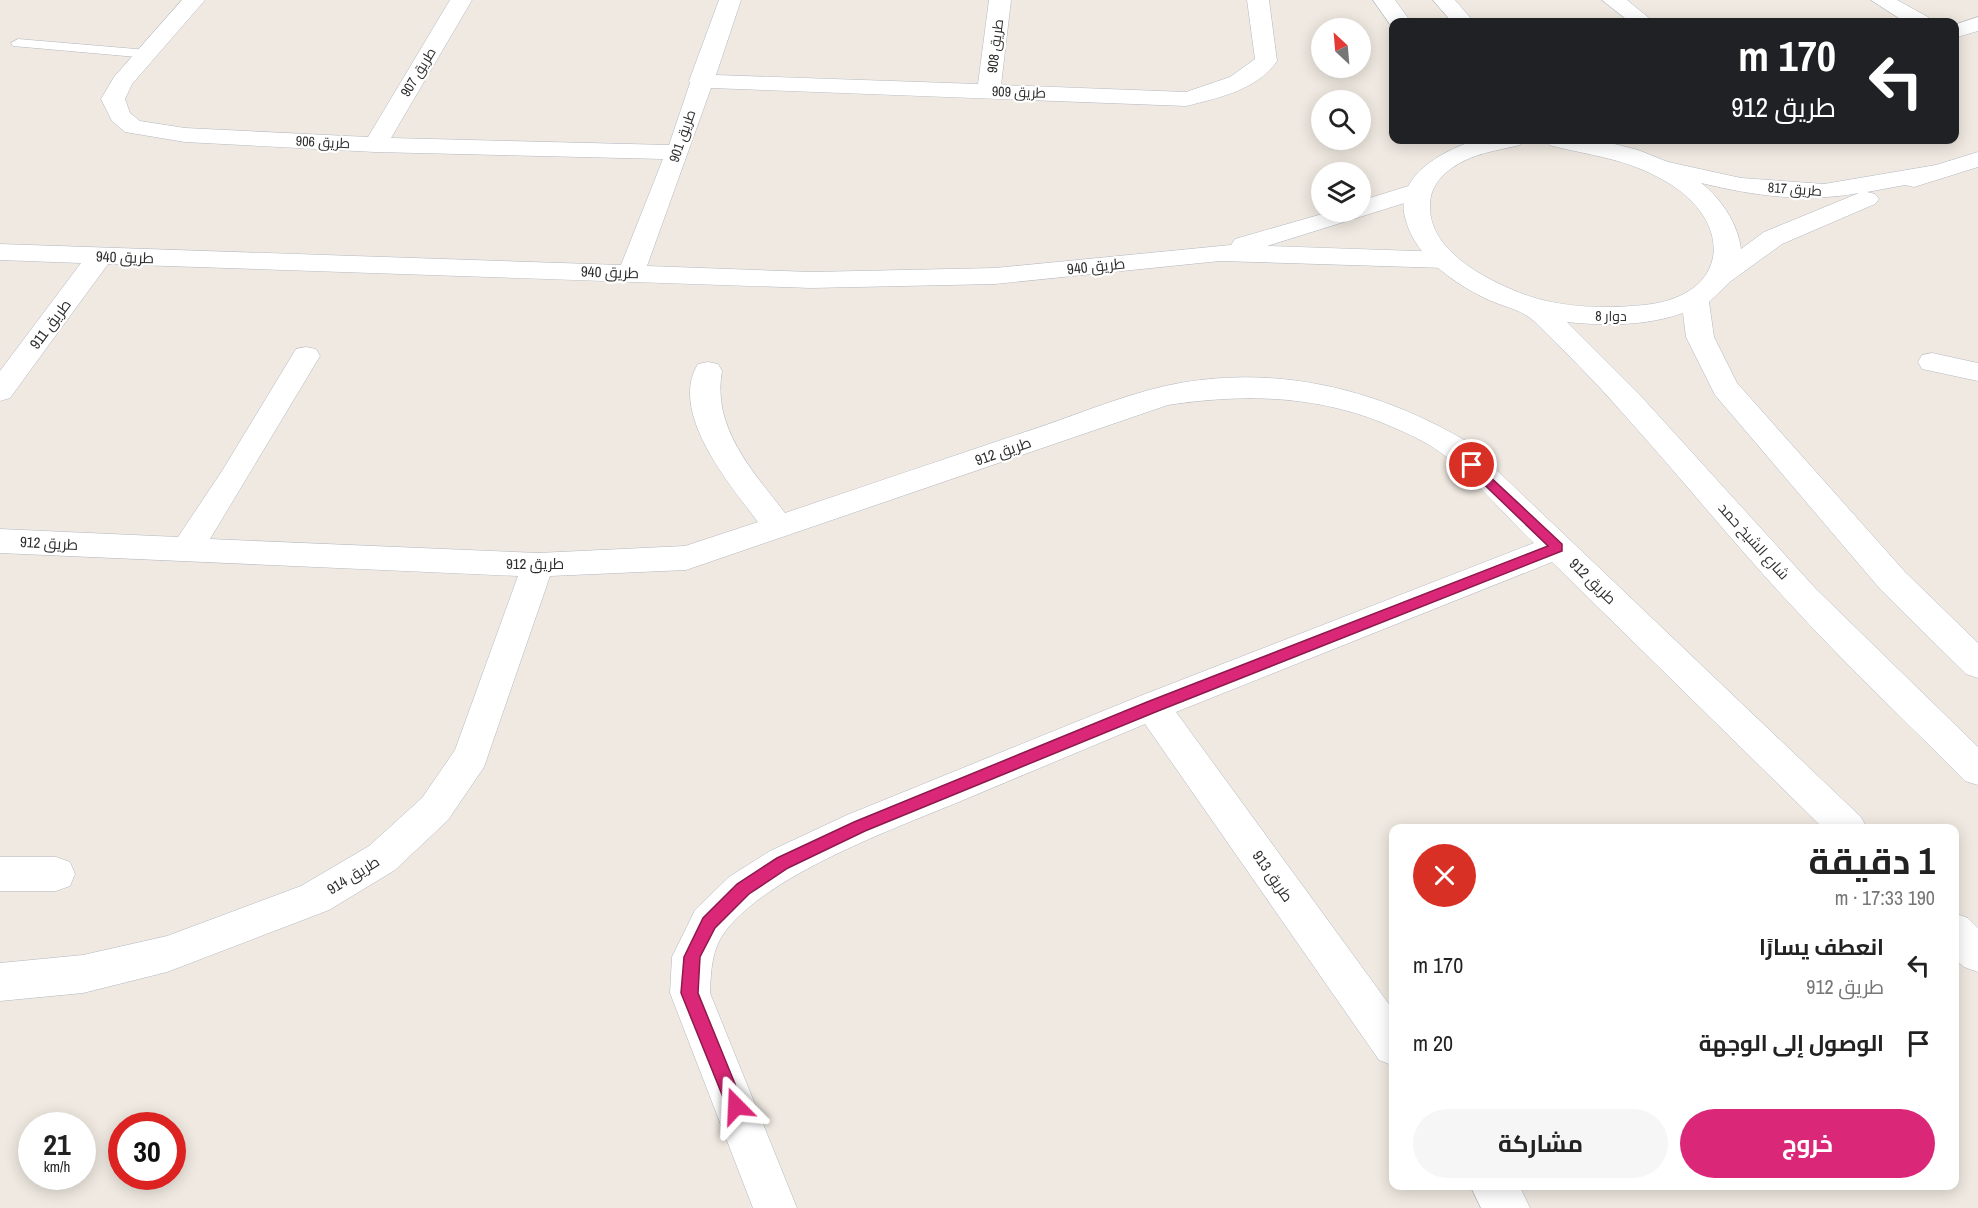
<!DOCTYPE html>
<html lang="ar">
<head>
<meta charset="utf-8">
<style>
	:root { --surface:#fff; --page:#f6f6f6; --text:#222; --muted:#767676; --accent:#db2777 }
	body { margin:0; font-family:"Archivo Narrow",Cairo,sans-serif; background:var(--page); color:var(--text); direction:rtl; height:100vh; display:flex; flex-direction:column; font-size:22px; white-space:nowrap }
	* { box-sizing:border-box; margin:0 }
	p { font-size:20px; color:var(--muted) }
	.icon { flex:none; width:33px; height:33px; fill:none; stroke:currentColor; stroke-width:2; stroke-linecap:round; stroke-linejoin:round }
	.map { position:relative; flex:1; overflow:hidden; direction:ltr }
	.panel { position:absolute; left:1389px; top:824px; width:570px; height:366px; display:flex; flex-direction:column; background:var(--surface); border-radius:12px; box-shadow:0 3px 15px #0003; direction:rtl }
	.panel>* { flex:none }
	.hud { position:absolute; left:1389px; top:18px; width:570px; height:126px; border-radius:12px; box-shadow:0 3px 15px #0003; direction:rtl; background:#202124; color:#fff; overflow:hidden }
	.needle { width:39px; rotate:334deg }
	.buttons { position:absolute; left:1311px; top:18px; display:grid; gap:12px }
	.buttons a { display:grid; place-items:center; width:60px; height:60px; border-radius:50%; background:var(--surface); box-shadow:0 3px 15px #0003; font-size:30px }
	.speed { position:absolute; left:18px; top:1112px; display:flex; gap:12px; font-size:30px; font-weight:700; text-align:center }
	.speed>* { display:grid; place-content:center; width:78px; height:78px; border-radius:50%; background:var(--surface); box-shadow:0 3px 15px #0003; line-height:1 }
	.speed small { font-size:15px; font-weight:400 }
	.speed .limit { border:9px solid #d22; background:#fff; color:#111 }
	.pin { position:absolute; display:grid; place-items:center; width:51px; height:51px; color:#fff; margin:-26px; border:3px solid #fff; border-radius:50%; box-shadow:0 2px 6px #0007 }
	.me { position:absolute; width:66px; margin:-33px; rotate:339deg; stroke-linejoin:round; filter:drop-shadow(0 0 4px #0008) }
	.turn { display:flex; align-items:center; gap:21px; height:126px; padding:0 24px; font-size:27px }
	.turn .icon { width:78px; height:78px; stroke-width:2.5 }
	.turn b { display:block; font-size:42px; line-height:51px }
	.round { display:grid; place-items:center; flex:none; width:63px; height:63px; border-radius:32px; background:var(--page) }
	.summary { display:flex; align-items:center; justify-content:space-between; height:102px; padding:0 24px }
	h1 { font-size:36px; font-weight:700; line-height:45px }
	.action { display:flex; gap:12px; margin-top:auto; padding:12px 24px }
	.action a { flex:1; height:69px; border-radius:36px; background:var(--accent); color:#fff; font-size:24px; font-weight:700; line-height:69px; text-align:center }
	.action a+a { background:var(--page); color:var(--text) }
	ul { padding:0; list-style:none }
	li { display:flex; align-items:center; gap:18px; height:78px; padding:0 24px }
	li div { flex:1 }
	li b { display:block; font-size:22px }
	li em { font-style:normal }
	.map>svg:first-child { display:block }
</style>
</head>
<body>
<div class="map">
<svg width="1978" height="1208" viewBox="0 0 1978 1208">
	<rect width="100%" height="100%" fill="#efe9e1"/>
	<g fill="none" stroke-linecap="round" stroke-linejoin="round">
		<defs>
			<path id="service" d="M18,39L148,50L155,54L148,58L13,46L11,43Z"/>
			<path id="minor" d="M182,0H205L132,84L125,99L130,113L140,121L185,128L368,137L450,0H472L391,138L669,145L690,83L689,81L719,0H741L716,75L978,84L989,0H1011L1001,85L1186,92L1230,77L1255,59L1247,0H1269L1277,61C1257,90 1218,98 1186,106L711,88L647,266L811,272L995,268L1231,245L1235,239L1329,212H1360V201L1418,183L1427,186L1431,191L1427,196L1267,246L1445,252L1454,254L1458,260L1454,266L1445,268L1220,261L995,284L811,288L108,264L10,398L0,401V371L81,263L0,260V244L621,265L663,159L375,152L185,142L125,132L112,121L101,99L114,77Z
				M1602,0H1627L1654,22H1630Z
				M1871,0H1897L1928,17L1931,22H1905Z
				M1978,17V31L1954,38V25Z
				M306,347L316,349L320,356L210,539L538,553L685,546L758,522C730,485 668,412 698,364L708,362L718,364L722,371C712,428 752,470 785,513C864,486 943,460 1022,433C1069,418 1117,397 1165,386C1270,363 1374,387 1466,441L1861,817L1867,828H1823L1552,562L1176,712L1394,1011V1066L1379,1060L1145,724C1084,750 1022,775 961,801C894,829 762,876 722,936C711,954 711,973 710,993L797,1208H753L670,993L672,957L695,910L729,877L770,851L847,815L1140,696L1534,543C1505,515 1477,482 1445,456C1432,445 1413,436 1397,429C1323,395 1248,393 1168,405L686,570L550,576L484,767L448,820L395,870L329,910L167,972L83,993L0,1001V963L83,955L167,936L301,886L369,846L422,798L455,750L518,576L0,553V529L178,537L222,471L296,349Z
				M1932,353L1978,363V381L1922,369L1918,362L1922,355Z
				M0,857H56L70,862L75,874L70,886L56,891H0Z
				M1954,913L1968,918L1978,928V972L1964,967L1954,958Z
				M1470,1185H1519L1530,1208H1481Z"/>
			<path id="tertiary" d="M1373,0H1395L1411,22H1394L1392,27Z
				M1433,0H1455L1474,22H1452Z
				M1476,140H1524L1520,145C1496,151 1473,153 1452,168C1439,177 1430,189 1430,205C1428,251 1487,280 1523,294C1561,308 1604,309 1644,305C1732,296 1734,220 1665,181C1626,158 1591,156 1549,145L1545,140H1599L1638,150L1668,162L1741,178L1824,184L1936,165L1978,152V167L1914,187L1905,185L1867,192L1875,194L1879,199L1875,204L1782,244L1731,281L1709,302L1714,337L1737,383L1905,572L1978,643V678L1966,674L1881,590L1715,395L1686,337L1683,313C1646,326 1606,326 1567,322L1639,394L1816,589L1978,747V785L1965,781C1908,723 1848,667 1793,607C1733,543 1678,474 1619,409C1593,379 1564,351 1536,323C1523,310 1508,308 1491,301C1456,285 1414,257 1405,217C1394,175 1445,150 1476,140ZM1701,183C1755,196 1805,203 1859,193L1764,232L1741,249C1738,224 1721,198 1701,183Z"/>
		</defs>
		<!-- service casing -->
		<use href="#service" stroke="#b4b7c1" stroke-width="1"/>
		<!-- minor casing -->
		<use href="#minor" stroke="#b4b7c1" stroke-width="1"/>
		<!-- tertiary casing -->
		<use href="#tertiary" stroke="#b4b7c1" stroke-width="1"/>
		<!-- service -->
		<use href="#service" fill="#fff" fill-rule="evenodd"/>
		<!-- minor -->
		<use href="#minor" fill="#fff" fill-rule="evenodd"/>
		<!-- tertiary -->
		<use href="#tertiary" fill="#fff" fill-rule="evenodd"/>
	</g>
	<!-- route -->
	<path fill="#db2777" stroke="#8e194d" stroke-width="1.5" d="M1472,460L1562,544V551L1158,711L865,831L788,868L749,894L715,928L700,957L698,993L744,1106L742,1112L736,1115L729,1112L681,993L684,957L703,918L737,884L777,858L854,822L1147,702L1548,546L1467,468V461Z"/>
	<g text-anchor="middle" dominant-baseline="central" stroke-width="4.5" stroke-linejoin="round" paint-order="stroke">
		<!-- far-street labels -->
		<g font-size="14" fill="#2e2e2e" stroke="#fff">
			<text transform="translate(995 46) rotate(-83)">طريق 908</text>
			<text transform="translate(418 72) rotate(-59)">طريق 907</text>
			<text transform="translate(1019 92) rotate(2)">طريق 909</text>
			<text transform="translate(682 136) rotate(-71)">طريق 901</text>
			<text transform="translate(323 142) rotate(3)">طريق 906</text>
			<text transform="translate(1795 189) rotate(4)">طريق 817</text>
			<text x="1611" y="316">دوار 8</text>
		</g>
		<!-- street labels -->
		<g font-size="15" fill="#2e2e2e" stroke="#fff">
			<text transform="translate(125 257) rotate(2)">طريق 940</text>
			<text transform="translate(1096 266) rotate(-6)">طريق 940</text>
			<text transform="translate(610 272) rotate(2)">طريق 940</text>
			<text transform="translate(50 324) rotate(-53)">طريق 911</text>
			<text transform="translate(1003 451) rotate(-19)">طريق 912</text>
			<text transform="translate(1754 541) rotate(48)">شارع الشيخ حمد</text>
			<text transform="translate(49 543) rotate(3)">طريق 912</text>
			<text x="535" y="563">طريق 912</text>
			<text transform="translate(1593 581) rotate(44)">طريق 912</text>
			<text transform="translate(353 875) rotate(-32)">طريق 914</text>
			<text transform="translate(1273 876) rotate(55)">طريق 913</text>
		</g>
	</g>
</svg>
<div class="buttons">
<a><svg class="needle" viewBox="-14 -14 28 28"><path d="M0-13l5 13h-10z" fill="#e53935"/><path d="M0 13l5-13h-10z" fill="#767676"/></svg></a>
<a><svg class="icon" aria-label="search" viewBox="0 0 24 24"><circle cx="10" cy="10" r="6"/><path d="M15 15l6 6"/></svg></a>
<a><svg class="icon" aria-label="layers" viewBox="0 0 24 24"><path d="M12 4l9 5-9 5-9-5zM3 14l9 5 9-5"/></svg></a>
</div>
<div class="speed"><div>21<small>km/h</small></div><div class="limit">30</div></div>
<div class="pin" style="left:1472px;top:465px;background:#d93025"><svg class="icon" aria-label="arrive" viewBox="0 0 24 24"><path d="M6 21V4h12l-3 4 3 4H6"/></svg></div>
<svg class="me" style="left:736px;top:1106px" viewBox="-20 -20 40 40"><path d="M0-17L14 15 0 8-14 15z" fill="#db2777" stroke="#fff" stroke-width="4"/></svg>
<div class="hud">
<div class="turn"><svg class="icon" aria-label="left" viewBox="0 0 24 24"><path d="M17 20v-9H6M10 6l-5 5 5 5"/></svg><div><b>170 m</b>طريق 912</div></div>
</div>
<section class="panel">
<div class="summary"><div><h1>1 دقيقة</h1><p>190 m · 17:33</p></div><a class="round" style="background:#d93025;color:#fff"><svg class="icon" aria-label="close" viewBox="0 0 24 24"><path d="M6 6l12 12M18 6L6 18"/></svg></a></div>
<ul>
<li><svg class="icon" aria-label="left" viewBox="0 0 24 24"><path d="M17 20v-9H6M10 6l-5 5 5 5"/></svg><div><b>انعطف يسارًا</b><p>طريق 912</p></div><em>170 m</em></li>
<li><svg class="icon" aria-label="arrive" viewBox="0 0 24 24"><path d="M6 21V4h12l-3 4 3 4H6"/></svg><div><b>الوصول إلى الوجهة</b></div><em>20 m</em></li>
</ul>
<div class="action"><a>خروج</a><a>مشاركة</a></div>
</section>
</div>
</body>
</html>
